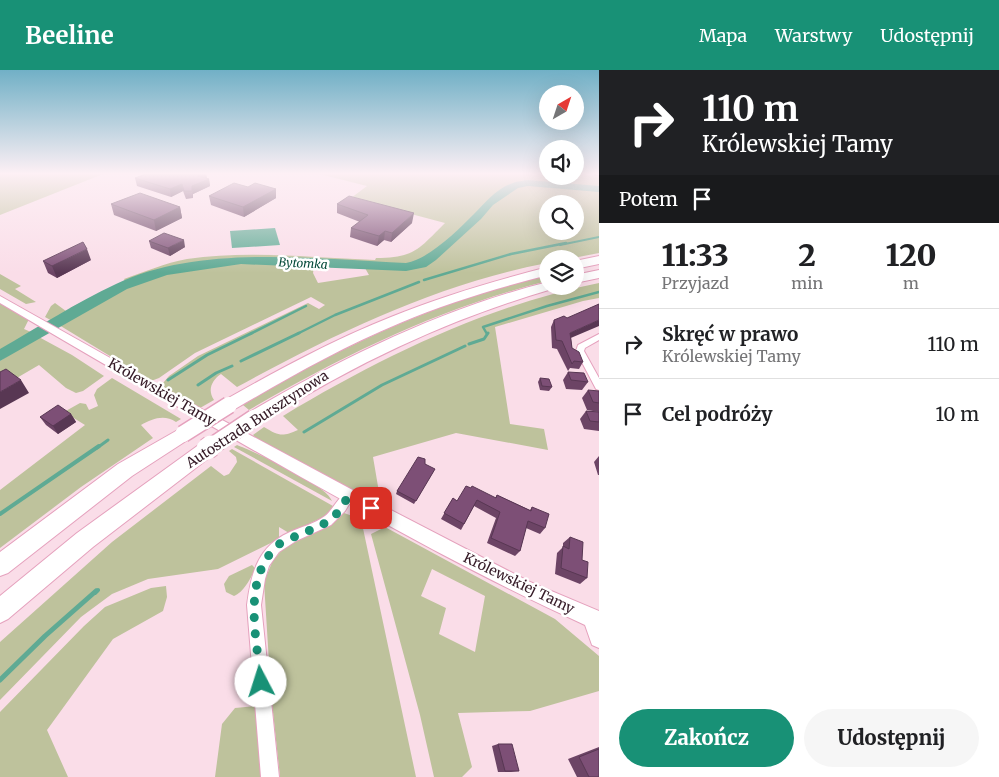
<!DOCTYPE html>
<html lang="pl">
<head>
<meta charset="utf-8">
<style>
	:root { --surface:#fff; --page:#f6f6f6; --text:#202124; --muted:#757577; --line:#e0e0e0; --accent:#189176 }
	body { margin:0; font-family:Merriweather,serif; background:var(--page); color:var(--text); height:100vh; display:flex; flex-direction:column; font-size:19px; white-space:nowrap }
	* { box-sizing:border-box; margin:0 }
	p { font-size:16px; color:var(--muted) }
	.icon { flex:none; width:28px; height:28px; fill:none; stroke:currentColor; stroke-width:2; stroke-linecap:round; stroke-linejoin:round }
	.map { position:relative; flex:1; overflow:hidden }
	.drawer { display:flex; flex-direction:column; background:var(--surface); width:400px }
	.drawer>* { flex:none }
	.guide { background:#202124; color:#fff; overflow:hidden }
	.needle { width:32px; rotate:39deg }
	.fabs { position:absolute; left:539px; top:15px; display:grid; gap:10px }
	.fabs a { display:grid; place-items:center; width:45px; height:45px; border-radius:50%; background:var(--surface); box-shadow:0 5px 20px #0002; font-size:25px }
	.pin { position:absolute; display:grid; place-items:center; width:42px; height:42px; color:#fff; margin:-21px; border-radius:10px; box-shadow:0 2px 8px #0006 }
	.me { position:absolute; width:55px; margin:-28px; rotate:355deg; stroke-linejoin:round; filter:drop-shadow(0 0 4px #0008) }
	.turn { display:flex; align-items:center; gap:18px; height:105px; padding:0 20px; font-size:22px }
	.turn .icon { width:65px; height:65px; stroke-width:2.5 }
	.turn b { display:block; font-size:35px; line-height:42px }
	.then { display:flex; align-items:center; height:48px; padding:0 20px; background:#0003; gap:10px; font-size:19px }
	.eta { display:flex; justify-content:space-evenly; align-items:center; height:85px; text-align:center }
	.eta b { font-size:30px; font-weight:800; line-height:35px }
	.button { display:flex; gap:10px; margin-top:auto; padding:10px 20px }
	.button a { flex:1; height:58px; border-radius:30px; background:var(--accent); color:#fff; font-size:20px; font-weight:800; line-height:58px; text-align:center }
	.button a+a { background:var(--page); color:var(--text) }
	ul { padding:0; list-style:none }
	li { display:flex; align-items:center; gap:15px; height:70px; padding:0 20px; border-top:1px solid var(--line) }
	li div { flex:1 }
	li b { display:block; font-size:19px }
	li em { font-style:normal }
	header { display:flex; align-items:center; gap:30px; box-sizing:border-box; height:70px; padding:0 25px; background:var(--accent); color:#fff }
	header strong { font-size:24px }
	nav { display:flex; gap:28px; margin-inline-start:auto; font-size:18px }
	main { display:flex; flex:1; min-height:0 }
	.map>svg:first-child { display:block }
</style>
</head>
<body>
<header>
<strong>Beeline</strong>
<nav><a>Mapa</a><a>Warstwy</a><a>Udostępnij</a></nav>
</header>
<main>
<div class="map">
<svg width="599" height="707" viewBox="0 0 599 707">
	<rect width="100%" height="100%" fill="#fadde8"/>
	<!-- green -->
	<path fill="#bec29c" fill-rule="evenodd" d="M0,104H103L0,145Z
		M319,104H547L548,106H575V104L599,106V183L568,189H548L547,193C437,214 334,264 237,317L221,304C212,310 207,320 214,330L200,338L164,318L163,313L169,306L198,286L308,233L319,239L325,235L311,227L195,283L159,308L151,311L59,255L119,220L159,205L184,200L241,193L267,192L332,196L333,197H314L313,203L318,213L369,205L365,198L376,199L375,194C303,190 223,180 153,202C125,211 100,227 74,240L70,238L125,211L124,209C144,202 165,193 187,189C249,180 313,188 375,190L376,188C414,188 419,179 445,153L351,128L367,116ZM548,134H575V161H548Z
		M0,204L21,216L15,219L36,232L26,234L0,219Z
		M547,205V211C438,239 346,284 249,340L243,335C338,277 439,231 547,205Z
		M599,213V228L583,231L495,257L510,354L544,359L548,380L456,363L373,387L380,428L376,432L262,374L253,365L264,357C279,366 282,367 298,360L283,346C381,287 486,236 599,213Z
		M0,233L29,249L24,259L33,263L13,272L0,281Z
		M55,233L70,244L54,252L45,247L51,236Z
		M37,266L72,285L104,306L83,321L76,323L66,318L39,295L15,309L0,312V291Z
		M112,308L181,349L176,352C164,344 152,349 141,355L153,368L81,417L0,478V420L85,355L64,342L80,333L86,334L89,340L98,336L94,325L97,319Z
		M237,375C255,382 326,414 332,431L234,377Z
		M232,379L333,436L326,446L289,463L279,457V469L218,499L148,509L112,524L81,547L0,630V572L112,472L211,396L224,406L229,404L237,392L236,387L229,381Z
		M344,443L361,449L416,707H280L271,624L264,512L273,490L285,477L332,454Z
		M385,457L555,549L599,586V621L530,641L458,643L472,697L462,707H434L420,645L371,464ZM432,499L485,526L475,582L439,564L446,538L421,526Z
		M252,495L255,498C252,507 243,523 234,526L226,522L224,514L229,506Z
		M166,516L167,527L163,541L113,569L47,660L68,707H0V642L84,556L105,537L151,518Z
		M256,636L262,707H215L222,654L235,638Z"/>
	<!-- water -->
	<path fill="#5faa94" d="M275,158L280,175L232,178L230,161Z"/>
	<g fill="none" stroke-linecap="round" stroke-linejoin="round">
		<!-- stream-far4 -->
		<path stroke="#5faa94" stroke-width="2" d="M560,175L599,167"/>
		<!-- stream-far3 -->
		<path stroke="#5faa94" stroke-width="2.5" d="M424,210L511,184L566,173
			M250,264L306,236
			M297,264L335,245L419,212
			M487,264L483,257L547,236L599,222"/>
		<!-- stream-far2 -->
		<path stroke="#5faa94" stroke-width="3" d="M469,274L484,269L488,263
			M241,291L299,263
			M168,310L207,285L252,263
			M198,315L216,303L232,296
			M304,362L382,315L465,276
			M97,378L108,370"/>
		<!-- stream-far1 -->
		<path stroke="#5faa94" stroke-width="4" d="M0,444L99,376
			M95,523L98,520"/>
		<!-- stream -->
		<path stroke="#5faa94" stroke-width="5" d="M0,610L45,566L96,521"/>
		<!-- river -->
		<path fill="#5faa94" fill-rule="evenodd" d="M528,110L599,116V122L528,116L518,118L493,135L481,149L436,190L426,197L406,201L241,194L167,205L127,219L0,291V279C38,257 76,233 116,214C199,174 316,189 406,193C429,189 457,161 474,144C485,133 497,118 513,113C517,111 523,111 528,110Z"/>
		<defs>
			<path id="street" d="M599,264V270L585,278L584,281L599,308V320L596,319L576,281L578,275Z
				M348,421L352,423L354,426L345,441L331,455L296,471L279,482L269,496L265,509L261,535L279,707H261L247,535C251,503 258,476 290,462C301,457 314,454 325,446C333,440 340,424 348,421Z"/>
			<path id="secondary" d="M0,226L185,330L360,424L530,512L599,541V578L592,575L585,555C488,511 394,459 301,407C200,350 100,292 0,233Z"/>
			<path id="highway" d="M599,186V194L575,199V191Z
				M548,197V205C497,218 447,233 400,253C342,277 288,308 235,339L229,341L223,339L221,335L223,331C278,300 333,270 391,247C442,226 494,211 548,197Z
				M599,200V208L575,213V205Z
				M548,212V216H554L552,219C446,250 354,294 260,353L254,354L248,353L245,348L248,343C342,288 441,239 548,212Z
				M183,357L189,359L192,364L189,369L132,406L8,503L0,506V482L118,394Z
				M207,372L214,374L216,379L214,384L93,477L8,549L0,553V526L77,463L200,374Z"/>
		</defs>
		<!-- street casing -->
		<use href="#street" stroke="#e5a1bd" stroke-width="2"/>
		<!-- secondary casing -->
		<use href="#secondary" stroke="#e5a1bd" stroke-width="2"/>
		<!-- highway casing -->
		<use href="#highway" stroke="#e5a1bd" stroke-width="2"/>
		<!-- street -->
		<use href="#street" fill="#fff" fill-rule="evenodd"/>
		<!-- secondary -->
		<use href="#secondary" fill="#fff" fill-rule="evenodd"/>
		<!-- highway -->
		<use href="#highway" fill="#fff" fill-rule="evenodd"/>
		<defs>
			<path id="rail" d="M596,104H599"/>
		</defs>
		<!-- rail casing -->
		<use href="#rail" stroke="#705561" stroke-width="3"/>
		<!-- rail -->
		<use href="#rail" stroke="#fff" stroke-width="2" stroke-dasharray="5.5" stroke-linecap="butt"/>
		<defs>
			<path id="highway-bridge-far1" d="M183,364L229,335
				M209,378L254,348"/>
			<path id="highway-bridge" d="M207,379L211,376"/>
		</defs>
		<!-- highway-bridge-far1 casing -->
		<use href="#highway-bridge-far1" stroke="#e5a1bd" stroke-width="19" stroke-linecap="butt"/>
		<!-- highway-bridge casing -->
		<use href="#highway-bridge" stroke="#e5a1bd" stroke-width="23" stroke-linecap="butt"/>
		<!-- highway-bridge-far1 -->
		<use href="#highway-bridge-far1" stroke="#fff" stroke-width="16"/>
		<!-- highway-bridge -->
		<use href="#highway-bridge" stroke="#fff" stroke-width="21"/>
	</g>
	<!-- wall -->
	<path fill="#6c4465" d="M146,104H206L207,108L209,109L210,116L193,124V128L186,129L183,121L171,127L137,116L135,108Z
		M248,117L276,119V128L244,147L211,135L209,126Z
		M111,134L180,137L182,148L156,161L114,145Z
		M337,134L412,153L391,172L384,170L377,176L350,167L351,158L360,152L337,143Z
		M149,171L185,177L170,186L151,178Z
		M91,190L57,208L48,203L43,191Z
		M554,250L571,268L572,278L583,292L579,299L570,298L568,301L557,279L552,278L551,257Z
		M568,302L588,312L582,320L566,319L563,310Z
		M540,308L552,317L549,321L540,320L538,312Z
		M588,320L599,333V342L587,340L582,328Z
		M586,341L599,342V361L584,359L580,349Z
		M71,344L76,352L58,364L46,355L40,347Z
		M599,386V405H598L594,392Z
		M425,394L433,402L414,434L396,424L397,421Z
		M471,418L495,428L497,425L530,440L532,437L545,458L540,464L526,458L520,481L515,486L487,473L496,448L474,436L461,460L441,449L453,428L457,431Z
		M570,467L582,490L587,508L580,514L555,504L557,483L563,477V473Z
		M498,674L519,701L511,702H498L492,676Z
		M599,677V707H577L568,689Z"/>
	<!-- shaded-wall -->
	<path fill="#583753" d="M202,104H206L207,109H209L210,116L193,124V128L192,116L198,106Z
		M182,114L183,121L171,127L170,119Z
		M276,119V128L244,147L243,137Z
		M180,137L182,148L156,161L154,150Z
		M414,143L412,153L391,172L392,163Z
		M385,161L384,170L377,176L379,166Z
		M184,170L185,177L170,186L168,178Z
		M87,179L91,190L57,208L52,196Z
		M599,250V256L566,270L570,263Z
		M21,310L29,323L0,339V322Z
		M71,344L76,352L58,364L53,356Z"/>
	<!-- building -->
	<path fill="#7d4f76" stroke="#583753" d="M146,104H202L198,106L209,109L192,116V121H184L182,114L170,119L135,108Z
		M234,113L248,117L255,113L276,119L243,137L209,126Z
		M140,123L180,137L154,150L111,134Z
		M349,126L414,143L392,163L385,161L379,166L351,158L368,145L337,134Z
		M164,163L184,170L168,178L149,171Z
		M83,172L87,179L52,196L43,191Z
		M599,234V250L570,263L572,278L579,282L583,292L574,291L572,294L562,271L556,270L554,250L564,246L567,248Z
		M6,299L21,310L0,322V302Z
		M568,302L584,303L588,312L571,310Z
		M540,308L549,309L552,317L542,316Z
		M588,320L599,321V333L593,332Z
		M58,335L71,344L53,356L40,347Z
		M586,341L599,342V352L590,351Z
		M418,387L425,389V394L435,399L416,431L397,421Z
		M466,416L471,418L472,416L496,428L497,425L531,441L532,437L549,444L545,458L528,451L520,481L491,468L500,442L477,430L464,454L444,443L453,428L457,431Z
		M570,467L583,472L582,490L588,492L587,508L561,498L563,476L569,479Z
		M498,674H512L519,701H505Z
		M599,679V707H589L579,687Z"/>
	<!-- sky -->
	<linearGradient id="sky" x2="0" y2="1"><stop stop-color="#71b0c6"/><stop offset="0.51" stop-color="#fdf0f5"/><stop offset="1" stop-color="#fdf0f5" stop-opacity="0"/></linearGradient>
	<rect width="599" height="203" fill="url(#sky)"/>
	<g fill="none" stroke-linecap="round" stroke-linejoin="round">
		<!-- route -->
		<path stroke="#189176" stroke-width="9" stroke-dasharray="0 16.2" d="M261,612C257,569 241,509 278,475C283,471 292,468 299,465C324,454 335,452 348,426L371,438"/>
	</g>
	<g text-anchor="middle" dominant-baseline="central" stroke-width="5" stroke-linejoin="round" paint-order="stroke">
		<!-- far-water labels -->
		<g font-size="12" font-style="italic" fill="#054a3a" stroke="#fff">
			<text transform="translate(303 193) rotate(3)">Bytomka</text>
		</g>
		<!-- street labels -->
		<g font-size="14" fill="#341a26" stroke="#fff">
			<text transform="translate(162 322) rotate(30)">Królewskiej Tamy</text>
			<text transform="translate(257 349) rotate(-33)">Autostrada Bursztynowa</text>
			<text transform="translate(519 513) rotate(26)">Królewskiej Tamy</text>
		</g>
	</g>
</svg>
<div class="fabs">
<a><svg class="needle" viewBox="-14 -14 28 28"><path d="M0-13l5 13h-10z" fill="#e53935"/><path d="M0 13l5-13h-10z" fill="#757577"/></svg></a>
<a><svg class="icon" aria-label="sound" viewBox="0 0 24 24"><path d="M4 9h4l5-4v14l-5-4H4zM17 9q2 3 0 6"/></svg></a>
<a><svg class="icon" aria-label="search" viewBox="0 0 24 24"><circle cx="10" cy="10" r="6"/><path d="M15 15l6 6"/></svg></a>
<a><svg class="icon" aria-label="layers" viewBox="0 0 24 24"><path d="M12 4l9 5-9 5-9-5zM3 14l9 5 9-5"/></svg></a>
</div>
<div class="pin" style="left:371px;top:438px;background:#d93025"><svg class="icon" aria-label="arrive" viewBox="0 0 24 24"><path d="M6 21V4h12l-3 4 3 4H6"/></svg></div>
<svg class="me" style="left:261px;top:612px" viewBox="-20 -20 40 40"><circle r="19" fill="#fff"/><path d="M0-13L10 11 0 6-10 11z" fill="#189176"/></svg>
</div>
<section class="drawer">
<div class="guide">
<div class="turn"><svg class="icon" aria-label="right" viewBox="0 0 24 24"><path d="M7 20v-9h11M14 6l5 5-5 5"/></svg><div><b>110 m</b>Królewskiej Tamy</div></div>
<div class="then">Potem<svg class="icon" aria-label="arrive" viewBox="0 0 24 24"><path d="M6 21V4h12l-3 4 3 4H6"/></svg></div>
</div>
<div class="eta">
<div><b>11:33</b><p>Przyjazd</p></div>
<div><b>2</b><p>min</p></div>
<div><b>120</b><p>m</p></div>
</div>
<ul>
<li><svg class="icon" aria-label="right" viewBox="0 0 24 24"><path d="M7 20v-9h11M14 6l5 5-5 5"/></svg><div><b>Skręć w prawo</b><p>Królewskiej Tamy</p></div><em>110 m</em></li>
<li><svg class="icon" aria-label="arrive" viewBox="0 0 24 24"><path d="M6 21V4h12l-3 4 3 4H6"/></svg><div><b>Cel podróży</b></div><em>10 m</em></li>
</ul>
<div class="button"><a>Zakończ</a><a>Udostępnij</a></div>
</section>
</main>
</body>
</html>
